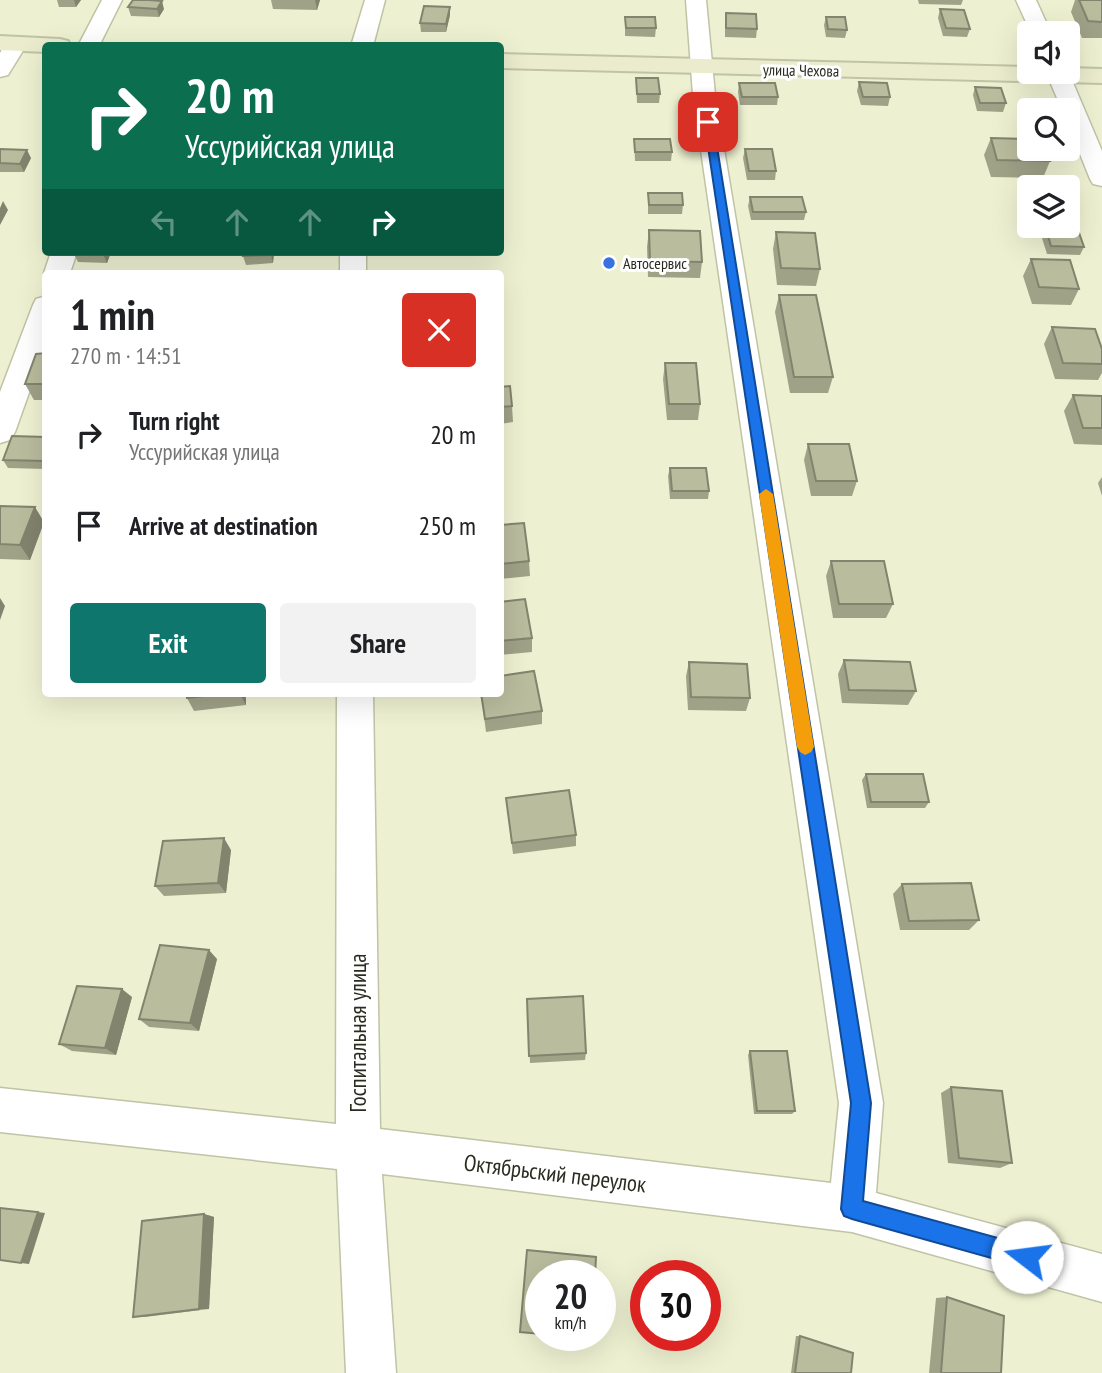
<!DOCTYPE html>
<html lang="en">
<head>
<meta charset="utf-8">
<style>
	:root { --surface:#fff; --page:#f2f2f2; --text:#202124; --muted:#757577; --accent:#0f766e }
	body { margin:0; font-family:"PT Sans Narrow",sans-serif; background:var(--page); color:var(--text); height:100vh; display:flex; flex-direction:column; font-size:26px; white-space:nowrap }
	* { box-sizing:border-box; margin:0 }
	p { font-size:23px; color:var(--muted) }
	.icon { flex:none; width:38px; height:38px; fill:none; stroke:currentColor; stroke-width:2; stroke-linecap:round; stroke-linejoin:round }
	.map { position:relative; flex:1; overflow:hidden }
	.details { position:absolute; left:42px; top:270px; width:462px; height:427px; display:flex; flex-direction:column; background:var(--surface); border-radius:7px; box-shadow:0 7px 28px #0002 }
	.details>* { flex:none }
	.top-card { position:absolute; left:42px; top:42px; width:462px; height:214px; border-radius:7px; box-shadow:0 7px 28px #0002; background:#0b6e4f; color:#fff; overflow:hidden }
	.buttons { position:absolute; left:1017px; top:21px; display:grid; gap:14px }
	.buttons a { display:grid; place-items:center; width:63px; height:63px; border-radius:7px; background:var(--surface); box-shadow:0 7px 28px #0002; font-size:35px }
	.speed { position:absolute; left:525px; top:1260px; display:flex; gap:14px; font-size:35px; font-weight:700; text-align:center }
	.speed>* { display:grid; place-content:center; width:91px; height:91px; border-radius:50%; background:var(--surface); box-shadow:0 7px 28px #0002; line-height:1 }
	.speed small { font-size:18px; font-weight:400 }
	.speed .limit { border:10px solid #d22; background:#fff; color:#111 }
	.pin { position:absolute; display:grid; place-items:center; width:60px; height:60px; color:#fff; margin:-30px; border-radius:14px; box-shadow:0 4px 10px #0006 }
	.me { position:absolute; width:77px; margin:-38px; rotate:285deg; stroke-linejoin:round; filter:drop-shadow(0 0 5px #0008) }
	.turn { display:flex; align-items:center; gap:24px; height:147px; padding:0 28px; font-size:32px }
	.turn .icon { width:91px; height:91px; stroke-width:2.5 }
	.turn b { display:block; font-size:49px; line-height:60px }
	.lanes { display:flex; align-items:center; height:66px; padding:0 28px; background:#0003; justify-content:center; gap:35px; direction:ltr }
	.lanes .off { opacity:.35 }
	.round { display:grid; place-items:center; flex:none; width:74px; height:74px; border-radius:7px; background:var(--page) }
	.head { display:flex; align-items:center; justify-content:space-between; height:119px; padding:0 28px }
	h1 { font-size:42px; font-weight:700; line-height:52px }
	.primary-button { display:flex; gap:14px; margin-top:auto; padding:14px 28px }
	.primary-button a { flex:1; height:80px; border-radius:7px; background:var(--accent); color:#fff; font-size:28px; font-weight:700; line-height:80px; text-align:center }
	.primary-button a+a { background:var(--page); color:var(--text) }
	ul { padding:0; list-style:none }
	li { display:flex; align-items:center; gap:21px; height:91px; padding:0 28px }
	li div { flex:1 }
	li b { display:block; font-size:26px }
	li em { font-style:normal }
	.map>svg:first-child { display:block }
</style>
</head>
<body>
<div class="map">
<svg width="1102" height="1373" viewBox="0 0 1102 1373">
	<rect width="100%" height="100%" fill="#eef1d1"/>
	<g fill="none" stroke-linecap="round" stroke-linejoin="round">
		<defs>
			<path id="street" d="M102,0H122L99,46H78Z
				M365,0H385L373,46H351Z
				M686,0H706L715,95L883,1103L876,1193L1102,1254V1302L852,1232L382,1174L396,1373H346L337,1169L0,1132V1088L336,1124L337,693H373L380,1129L831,1183L839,1103L693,95Z
				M1016,0H1036L1051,33H1031Z
				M16,38L24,39L27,44L8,75L0,77V53L8,39Z
				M1068,71L1102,151V186L1093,184L1090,179L1068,124V110H1062L1046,72Z
				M51,252H77L70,273H46V275L44,273Z
				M340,252H366V273H340Z
				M46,296V345L15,432L10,440L0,443V392L33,305L36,299Z"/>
			<path id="secondary" d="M0,36L60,39L68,41L71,46H46V52L0,50Z
				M500,54L1029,67V72H1068V68L1102,69V83L500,68Z"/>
		</defs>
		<!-- street casing -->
		<use href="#street" stroke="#c0c3a5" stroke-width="3"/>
		<!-- secondary casing -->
		<use href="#secondary" stroke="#c0c3a5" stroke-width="4"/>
		<!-- street -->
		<use href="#street" fill="#fff" fill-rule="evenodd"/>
		<!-- secondary -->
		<use href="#secondary" fill="#ebecce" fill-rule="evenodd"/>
	</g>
	<!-- wall -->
	<path fill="#9fa287" d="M57,0H81L76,7H59Z
		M271,0H320L317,10L273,9Z
		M918,0H963L961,5L919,4Z
		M1075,0H1102V38H1082L1071,12Z
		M128,7L164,9L159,17L131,16Z
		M940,9L970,29L967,37L943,36L938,18Z
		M726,13L757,29L756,38L725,37V22Z
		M450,15L446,32H421L420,23Z
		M625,17L656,28L655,37L625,36Z
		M826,17L847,30L845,38L826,37L824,25Z
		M636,78L660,94L659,103H637Z
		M859,82L890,97L888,106L861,105L857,91Z
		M739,83L778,97L777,105H740L738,92Z
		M975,87L1006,103L1003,112L977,111L973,95Z
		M991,138L1050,161L1043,178L991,177L984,155Z
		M634,139L672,152L671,161H635Z
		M0,149L31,158L24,172H0Z
		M745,149L776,171L775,180H747L743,158Z
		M648,193L683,205L682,214H648Z
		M750,197L806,212L804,220H751L748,206Z
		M1045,226L1084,247L1080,255L1047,254L1041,235Z
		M649,230L702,262L700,278L648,277L647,247Z
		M776,232L820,269L816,286L777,285L773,249Z
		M75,252H111L107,263L78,262L74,254Z
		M244,252H274L273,263L246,265L243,256Z
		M1031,259L1079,289L1071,305L1032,304L1023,276Z
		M779,295L833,377L828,393H790L775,312Z
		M1052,327L1102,349V373L1098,380L1055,379L1044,344Z
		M46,353V400H34L25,384Z
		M665,363L700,404L698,420H667L663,379Z
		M500,387L512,406L513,422L500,424Z
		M1073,395L1102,396V445L1074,444L1064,411Z
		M46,437V469L8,468L3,460Z
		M808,444L857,481L852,496H811L804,460Z
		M670,468L709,491L708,499H670L668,476Z
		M1102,477V496L1098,483Z
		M0,506L44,522L30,560L0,559Z
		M500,525L529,561L530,576L500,579Z
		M831,561L893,604L886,618H833L826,576Z
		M500,602L532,638V652L500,655Z
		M844,660L916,691L908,705L842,703L838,674Z
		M689,662L750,698L746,711L688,710L686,676Z
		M187,693H246V705L194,711L187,698Z
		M481,693L542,711V724L486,732Z
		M866,774L929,802L925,808H867L862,780Z
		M506,798L576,835V846L513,854Z
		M231,850L226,893L164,896L155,886Z
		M902,884L979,920L969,930H900L893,894Z
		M217,959L199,1031L149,1027L139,1019Z
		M132,997L116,1055L72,1051L59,1044Z
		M527,999L586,1053L585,1060L530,1063Z
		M750,1051L795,1111L792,1114H754L748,1055Z
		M951,1087L1012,1163L1000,1168L948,1163L941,1093Z
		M204,1214L214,1217L209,1309L145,1317H133Z
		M947,1297L1001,1373H929L936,1298Z
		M796,1336H800L851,1373H791Z"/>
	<!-- shaded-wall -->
	<path fill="#82846e" d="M74,0H81L76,7Z
		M315,0H320L317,10Z
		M162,1L164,9L159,17L157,9Z
		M450,7V15L446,32V24Z
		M27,150L31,158L24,172L20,164Z
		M3,201L8,210L0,225V208Z
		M104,252H111L107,263L103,254Z
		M271,252H274L273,263L271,255Z
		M35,507L44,522L30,560L20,545Z
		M0,598L5,606L0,620Z
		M239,693H246V705Z
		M224,838L231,850L226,893L218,883Z
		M209,950L217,959L199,1031L190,1023Z
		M122,989L132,997L116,1055L105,1048Z
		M38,1212L45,1213L29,1264L21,1263Z
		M204,1214L214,1217L209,1309H199Z"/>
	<!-- building -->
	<path fill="#b9bc9d" stroke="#82846e" stroke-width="2" d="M133,0H149L162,1L157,9L128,7Z
		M1079,0H1102V22L1088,21Z
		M424,6L450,7L446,24L420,23Z
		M940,9L964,10L970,29L946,28Z
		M726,13L756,14L757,29L726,28Z
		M625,17H655L656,28H626Z
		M826,17H845L847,30L828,29Z
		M636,78H658L660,94H637Z
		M859,82L887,83L890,97H863Z
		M739,83H775L778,97H742Z
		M975,87L1001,88L1006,103H980Z
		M991,138L1029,139V149H1046L1050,161L997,160Z
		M634,139H670L672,152H635Z
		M0,149L27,150L20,164L0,163Z
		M745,149H772L776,171H749Z
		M648,193H682L683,205H649Z
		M750,197H802L806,212H753Z
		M1045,226L1077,227L1084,247L1051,246Z
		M649,230L700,231L702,262L650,261Z
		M776,232L815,233L820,269L781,268Z
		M75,252H104L103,254H74Z
		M244,252H271V255L243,256Z
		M1031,259L1070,260L1079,289L1039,287Z
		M779,295H816L833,377H794Z
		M1052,327L1095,329L1102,349V364L1063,363Z
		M46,353V384H25L36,354Z
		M665,363H696L700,404H669Z
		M510,386L512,406L500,407V387Z
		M1073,395L1102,396V428H1083Z
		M12,436L46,437V461L3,460Z
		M808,444H849L857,481H816Z
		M670,468H706L709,491H672Z
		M0,506L35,507L20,545L0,544Z
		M524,523L529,561L500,564V525Z
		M831,561H884L893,604H839Z
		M525,599L532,638L500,641V602Z
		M844,660L910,662L916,691L849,690Z
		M689,662L747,664L750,698L691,697Z
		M534,671L542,711L485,719L481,693H500V676Z
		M187,693H232L187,698Z
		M866,774H923L929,802H871Z
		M569,790L576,835L512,843L506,798Z
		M224,838L218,883L155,886L163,841Z
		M971,883L979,920L909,921L902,884Z
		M160,945L209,950L190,1023L139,1019Z
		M77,986L122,989L105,1048L59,1044Z
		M583,996L586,1053L529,1056L527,999Z
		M750,1051H787L795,1111H757Z
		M951,1087L1002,1091L1012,1163L959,1158Z
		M0,1208L38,1212L21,1263L0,1260Z
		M204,1214L199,1309L133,1317L142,1221Z
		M527,1250L596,1257L595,1276H541V1334L520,1332Z
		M947,1297L1004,1316L1001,1373H941Z
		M554,1335H591V1339Z
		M800,1336L853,1353L851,1373H795Z"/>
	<!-- route -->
	<path fill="#1a73e8" stroke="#114b97" stroke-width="2" d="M704,120L713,122L871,1103L863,1201L1027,1246L1035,1250L1038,1257L1035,1265L1027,1268L852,1219L844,1216L841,1209L851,1103Z"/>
	<!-- slow -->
	<path fill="#f59e0b" d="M766,489L773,494L814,747L811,752L805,755L800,752L797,747L759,494Z"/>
	<!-- markers -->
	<circle fill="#3871e0" stroke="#fff" stroke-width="2.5" cx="609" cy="263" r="7"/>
	<g text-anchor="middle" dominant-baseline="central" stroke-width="6" stroke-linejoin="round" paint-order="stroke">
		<!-- far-street labels -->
		<g font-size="16" fill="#2b2c20" stroke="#fff">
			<text transform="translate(801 70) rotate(1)">улица Чехова</text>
		</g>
		<!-- far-poi labels -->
		<g font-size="16" fill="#2b2c20" stroke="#fff" text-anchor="start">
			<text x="623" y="263">Автосервис</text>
		</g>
		<!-- near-street labels -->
		<g font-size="23" fill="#2b2c20" stroke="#fff">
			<text transform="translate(357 1033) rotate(-90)">Госпитальная улица</text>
			<text transform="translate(555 1173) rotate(7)">Октябрьский переулок</text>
		</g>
	</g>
</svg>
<div class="buttons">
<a><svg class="icon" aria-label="sound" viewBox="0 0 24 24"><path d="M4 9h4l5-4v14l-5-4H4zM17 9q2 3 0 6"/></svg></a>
<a><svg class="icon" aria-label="search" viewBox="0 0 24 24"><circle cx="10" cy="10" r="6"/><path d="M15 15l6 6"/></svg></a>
<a><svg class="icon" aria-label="layers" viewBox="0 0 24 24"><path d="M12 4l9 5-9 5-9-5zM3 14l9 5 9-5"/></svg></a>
</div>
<div class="speed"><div>20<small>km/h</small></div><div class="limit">30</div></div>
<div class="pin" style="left:708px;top:122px;background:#d93025"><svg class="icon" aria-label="arrive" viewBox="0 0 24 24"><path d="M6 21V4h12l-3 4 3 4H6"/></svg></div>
<svg class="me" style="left:1027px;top:1257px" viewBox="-20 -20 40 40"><circle r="19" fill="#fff"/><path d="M0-13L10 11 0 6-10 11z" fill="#1a73e8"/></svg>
<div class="top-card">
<div class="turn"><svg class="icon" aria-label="right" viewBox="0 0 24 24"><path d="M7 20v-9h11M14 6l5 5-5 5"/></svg><div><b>20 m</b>Уссурийская улица</div></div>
<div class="lanes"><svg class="icon off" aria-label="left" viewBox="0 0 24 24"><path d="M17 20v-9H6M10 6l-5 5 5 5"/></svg><svg class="icon off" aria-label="ahead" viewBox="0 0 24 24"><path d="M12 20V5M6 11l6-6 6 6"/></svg><svg class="icon off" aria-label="ahead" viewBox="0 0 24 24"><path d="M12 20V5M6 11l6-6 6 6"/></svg><svg class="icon" aria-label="right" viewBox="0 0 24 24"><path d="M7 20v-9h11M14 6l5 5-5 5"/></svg></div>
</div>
<section class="details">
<div class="head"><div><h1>1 min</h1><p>270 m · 14:51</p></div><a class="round" style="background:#d93025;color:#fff"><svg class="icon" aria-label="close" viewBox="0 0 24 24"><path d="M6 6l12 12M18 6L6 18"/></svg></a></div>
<ul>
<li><svg class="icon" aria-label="right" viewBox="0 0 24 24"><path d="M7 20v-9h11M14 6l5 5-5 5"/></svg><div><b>Turn right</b><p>Уссурийская улица</p></div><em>20 m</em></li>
<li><svg class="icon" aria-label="arrive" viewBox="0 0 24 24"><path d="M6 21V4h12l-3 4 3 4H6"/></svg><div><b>Arrive at destination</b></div><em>250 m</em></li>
</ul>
<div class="primary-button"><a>Exit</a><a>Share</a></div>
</section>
</div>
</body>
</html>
